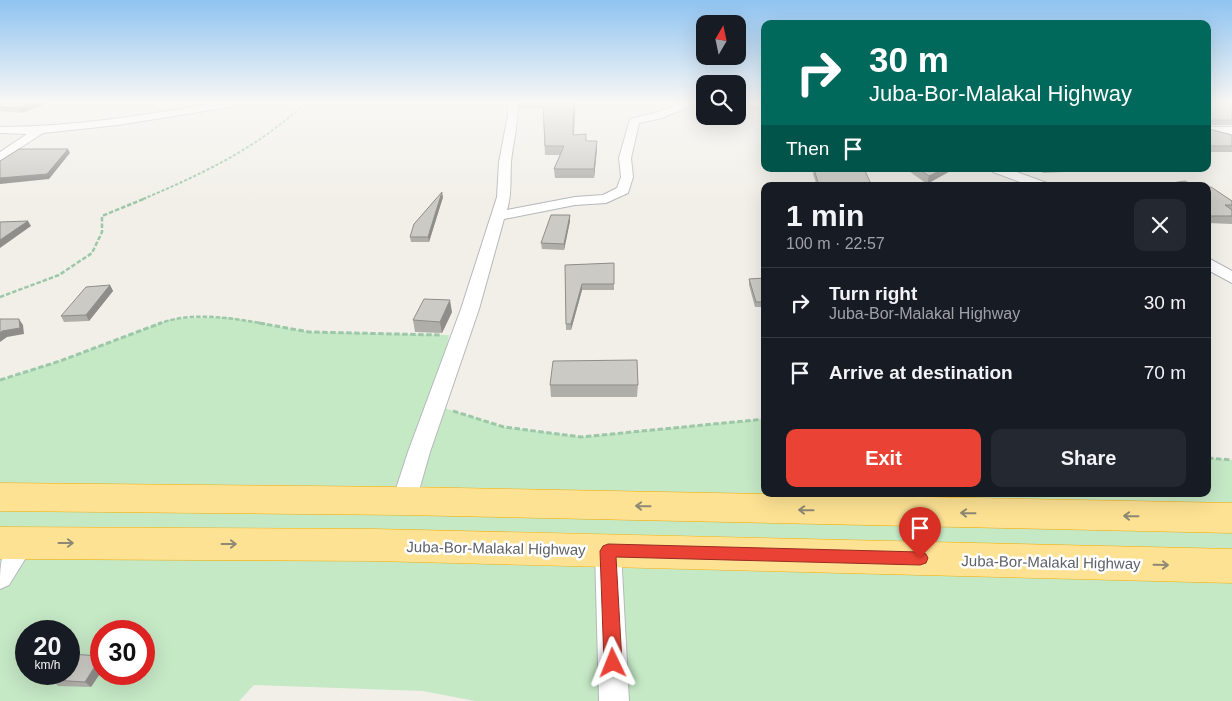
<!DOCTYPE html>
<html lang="en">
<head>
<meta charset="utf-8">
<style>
	:root { --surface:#171b24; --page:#242831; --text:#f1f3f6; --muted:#9ea1a6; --line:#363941; --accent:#ea4335 }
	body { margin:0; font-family:Helvetica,sans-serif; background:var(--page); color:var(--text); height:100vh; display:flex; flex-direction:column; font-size:19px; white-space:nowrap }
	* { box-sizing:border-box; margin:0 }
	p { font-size:16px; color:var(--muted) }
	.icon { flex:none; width:28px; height:28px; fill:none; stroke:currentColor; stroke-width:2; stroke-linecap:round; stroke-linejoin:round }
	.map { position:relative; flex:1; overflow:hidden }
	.drawer { position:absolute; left:761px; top:182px; width:450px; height:315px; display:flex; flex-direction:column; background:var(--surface); border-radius:10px; box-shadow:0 5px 20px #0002 }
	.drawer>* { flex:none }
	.guide { position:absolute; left:761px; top:20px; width:450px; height:152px; border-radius:10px; box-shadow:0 5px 20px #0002; background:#00695c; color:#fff; overflow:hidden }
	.needle { width:32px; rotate:9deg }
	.controls { position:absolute; left:696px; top:15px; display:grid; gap:10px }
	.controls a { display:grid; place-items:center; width:50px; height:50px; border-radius:10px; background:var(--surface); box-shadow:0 5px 20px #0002; font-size:25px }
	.speed { position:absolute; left:15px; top:620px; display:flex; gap:10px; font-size:25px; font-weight:700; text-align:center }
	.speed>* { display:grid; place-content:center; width:65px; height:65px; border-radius:50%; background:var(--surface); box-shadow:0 5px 20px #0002; line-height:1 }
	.speed small { font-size:12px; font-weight:400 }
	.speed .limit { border:8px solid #d22; background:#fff; color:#111 }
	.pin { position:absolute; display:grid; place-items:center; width:42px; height:42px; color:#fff; margin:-51px -21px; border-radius:50% 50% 50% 0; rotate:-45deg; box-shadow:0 0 5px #0007 }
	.pin .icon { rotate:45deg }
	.me { position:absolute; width:55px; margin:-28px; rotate:358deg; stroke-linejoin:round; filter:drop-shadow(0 0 4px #0008) }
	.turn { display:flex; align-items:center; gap:18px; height:105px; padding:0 25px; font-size:22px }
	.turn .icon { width:65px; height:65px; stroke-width:2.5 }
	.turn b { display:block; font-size:35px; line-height:42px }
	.then { display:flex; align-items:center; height:48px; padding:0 25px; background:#0003; gap:10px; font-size:19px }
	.round { display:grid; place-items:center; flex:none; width:52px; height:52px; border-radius:10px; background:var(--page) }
	.summary { display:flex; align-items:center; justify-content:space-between; height:85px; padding:0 25px }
	h1 { font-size:30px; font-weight:700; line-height:38px }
	.cta { display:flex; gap:10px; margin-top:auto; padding:10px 25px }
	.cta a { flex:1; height:58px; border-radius:10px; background:var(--accent); color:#fff; font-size:20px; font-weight:700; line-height:58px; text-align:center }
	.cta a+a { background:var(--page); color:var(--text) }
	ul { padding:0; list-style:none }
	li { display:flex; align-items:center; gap:15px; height:70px; padding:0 25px; border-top:1px solid var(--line) }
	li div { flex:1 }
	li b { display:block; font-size:19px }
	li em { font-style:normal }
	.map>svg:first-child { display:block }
</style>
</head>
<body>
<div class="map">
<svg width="1232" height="701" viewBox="0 0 1232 701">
	<rect width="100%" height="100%" fill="#f1efe8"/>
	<!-- green -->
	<path fill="#c5e8c5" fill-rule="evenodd" d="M227,317L309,332L449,335L435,405L504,427L581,437L765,419V494H1208V458L1232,460V701H475L423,691L254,685L239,701H0V380L60,361L171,319ZM26,631H69V674H26ZM101,631H144V674H101Z"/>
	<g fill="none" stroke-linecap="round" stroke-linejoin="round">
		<defs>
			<path id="street" d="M217,103H241L236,106L118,125L43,133L0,161V152L27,134L0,133V127C73,127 145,115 217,103Z
				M507,103H517C519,123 513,142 511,162C510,179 512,194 507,210L575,197L603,195L617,188L621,177L619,158L630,119L655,113L683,103H698L662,118L639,123L631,158L633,177L628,193L606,203L575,205L504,219L479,309L430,452L416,501L412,508L404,511L396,508L392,501L408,452L461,309L497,197L499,162L508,115Z
				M747,103H765V109L748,105Z
				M1208,127H1232V140L1208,133Z
				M991,169H1008L1047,183L1049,186H1031L993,172Z
				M1208,258L1232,271V283L1208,270Z
				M22,532L31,535L35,543L9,585L0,589C0,567 0,541 22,532Z
				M608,540L617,543L621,551L629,701H599L595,551L599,543Z"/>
			<path id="highway" d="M0,483L404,487L1232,503V533L404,515L0,511Z
				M0,527L375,529L1232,549V583L375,561L0,559Z"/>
		</defs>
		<!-- street casing -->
		<use href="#street" stroke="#b5b8bc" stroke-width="2"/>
		<!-- highway casing -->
		<use href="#highway" stroke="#f9ab00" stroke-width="1"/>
		<!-- path-far2 -->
		<path stroke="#9cc7a9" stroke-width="2" stroke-dasharray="3 2" stroke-linecap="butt" d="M143,199C200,175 253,150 300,108L298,103"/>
		<!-- path-far1 -->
		<path stroke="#9cc7a9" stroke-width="2.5" stroke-dasharray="4.5 2" stroke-linecap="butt" d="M0,297L59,275L92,253L102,232V216L146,198
			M158,324C191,311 231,318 266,324"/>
		<!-- path -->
		<path stroke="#9cc7a9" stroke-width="3" stroke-dasharray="5.5 2.5" stroke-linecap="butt" d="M259,323L309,332L440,335
			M0,380L60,361L161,323
			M453,411L504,427L581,437L765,419
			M1208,458L1232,460"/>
		<!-- street -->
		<use href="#street" fill="#fff" fill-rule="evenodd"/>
		<!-- highway -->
		<use href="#highway" fill="#fde293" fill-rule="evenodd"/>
	</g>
	<!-- wall -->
	<path fill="#afaea9" d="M0,103H48L21,113L0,111Z
		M518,103H576L574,135L586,141L597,149L594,178H555L554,169L560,155H545L543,108H519Z
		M1208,103H1232V125H1209V129L1232,135V152H1208Z
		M814,169L872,186H817L813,174Z
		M906,169H954L927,184Z
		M1038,169H1089L1088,171L1043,173Z
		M1208,187L1232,201V224L1208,223Z
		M443,197L429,242H411L410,237Z
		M570,215V221L564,250L542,249L541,243Z
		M614,263V290H582L571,330H566L565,265Z
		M765,278V307H755L749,285V279Z
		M110,285L113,291L89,321L64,322L61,316Z
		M452,312L442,333L415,332L413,320Z
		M550,385H638L637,397H551Z
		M101,656V672L91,687L58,686L52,680Z"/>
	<!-- shaded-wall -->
	<path fill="#8f8d8a" d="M33,103H48L21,113L19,108Z
		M597,141V149L594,178V169Z
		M68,149L70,153L49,179L0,184V178Z
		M943,169H954L927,184L929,176Z
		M442,192L443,197L429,242L428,237Z
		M570,215V221L564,250V244Z
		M28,221L31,226L0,248V240Z
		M582,284V290L571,330V324Z
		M110,285L113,291L89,321L86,315Z
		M450,300L452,312L442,333L440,322Z
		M19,319L23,325L24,334L7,337L0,342V333Z
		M101,657V672L91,687L85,682Z"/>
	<!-- building -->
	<path fill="#cccac5" stroke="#8f8d8a" d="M0,103H33L19,108L0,107Z
		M543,103H574L573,135L586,134V141H597L594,169H554L564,146H545Z
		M1208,103H1232V120H1211L1209,122V129L1232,135V146H1208Z
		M19,149H68L47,174L0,178V161Z
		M814,169L865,171L872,186H819Z
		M919,169H943L929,176Z
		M1185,181L1195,186H1151Z
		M1208,187H1211L1232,201V205H1225L1232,210V216H1208Z
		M442,192L428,237H410L414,224Z
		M551,215H570L564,244L541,243Z
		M28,221L0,240V222Z
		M614,263V284H582L571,324H566L565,265Z
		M765,278V302H756L749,279Z
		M110,285L86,315L61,316L86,287Z
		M424,299L450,300L440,322L413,320Z
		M0,319H19L20,328L2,331L0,333Z
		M637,360L638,385H550L553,361Z
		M70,654L101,656V657L85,682L52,680L56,674H69V655Z"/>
	<!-- one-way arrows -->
	<defs><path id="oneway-shaft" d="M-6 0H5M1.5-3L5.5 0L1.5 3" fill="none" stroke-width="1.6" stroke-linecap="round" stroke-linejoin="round" transform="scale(1.25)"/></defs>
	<g stroke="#8e8975">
		<use href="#oneway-shaft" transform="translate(643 506) rotate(-179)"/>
		<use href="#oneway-shaft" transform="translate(806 510) rotate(-179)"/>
		<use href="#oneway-shaft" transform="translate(968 513) rotate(-179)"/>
		<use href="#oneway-shaft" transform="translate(1131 516) rotate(-179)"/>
		<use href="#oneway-shaft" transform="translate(66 543)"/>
		<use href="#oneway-shaft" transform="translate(229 544)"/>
		<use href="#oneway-shaft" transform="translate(1161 565) rotate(1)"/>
	</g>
	<!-- sky -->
	<linearGradient id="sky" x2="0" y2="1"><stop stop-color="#8fc3f1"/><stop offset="0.51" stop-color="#f9f8f5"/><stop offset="1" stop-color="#f9f8f5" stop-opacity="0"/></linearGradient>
	<rect width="1232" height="201" fill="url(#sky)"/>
	<!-- route -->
	<path fill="#ea4335" stroke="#982c22" d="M608,544L920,552L926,554L928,558L926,563L920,565L616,557L622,663L619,670L613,672L607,670L604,663L600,551L603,546Z"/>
	<g text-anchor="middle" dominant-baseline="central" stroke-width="5" stroke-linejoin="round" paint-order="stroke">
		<!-- near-street labels -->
		<g font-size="15" fill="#5f6368" stroke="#fff">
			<text transform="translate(496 548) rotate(1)">Juba-Bor-Malakal Highway</text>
			<text transform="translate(1051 562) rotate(1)">Juba-Bor-Malakal Highway</text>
		</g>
	</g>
</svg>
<div class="controls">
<a><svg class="needle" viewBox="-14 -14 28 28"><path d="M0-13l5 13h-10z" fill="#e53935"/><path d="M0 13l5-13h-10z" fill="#9ea1a6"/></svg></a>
<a><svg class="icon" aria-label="search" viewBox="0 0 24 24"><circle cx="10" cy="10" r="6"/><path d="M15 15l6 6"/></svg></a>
</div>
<div class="speed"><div>20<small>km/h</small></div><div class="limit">30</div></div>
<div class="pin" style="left:920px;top:558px;background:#d93025"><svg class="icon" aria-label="arrive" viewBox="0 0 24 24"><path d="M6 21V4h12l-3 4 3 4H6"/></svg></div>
<svg class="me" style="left:613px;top:663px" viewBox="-20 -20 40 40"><path d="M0-17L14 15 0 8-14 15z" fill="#ea4335" stroke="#fff" stroke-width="4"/></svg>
<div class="guide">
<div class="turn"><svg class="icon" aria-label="right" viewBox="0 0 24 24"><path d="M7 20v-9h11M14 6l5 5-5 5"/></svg><div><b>30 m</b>Juba-Bor-Malakal Highway</div></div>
<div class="then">Then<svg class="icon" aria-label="arrive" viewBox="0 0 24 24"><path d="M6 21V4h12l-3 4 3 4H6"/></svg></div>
</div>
<section class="drawer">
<div class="summary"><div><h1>1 min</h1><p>100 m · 22:57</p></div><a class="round"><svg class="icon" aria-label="close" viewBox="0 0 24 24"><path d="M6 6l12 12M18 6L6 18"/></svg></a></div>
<ul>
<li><svg class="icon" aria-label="right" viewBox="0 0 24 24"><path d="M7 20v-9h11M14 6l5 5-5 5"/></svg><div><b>Turn right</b><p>Juba-Bor-Malakal Highway</p></div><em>30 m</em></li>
<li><svg class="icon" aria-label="arrive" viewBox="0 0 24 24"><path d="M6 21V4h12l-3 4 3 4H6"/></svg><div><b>Arrive at destination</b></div><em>70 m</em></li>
</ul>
<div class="cta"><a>Exit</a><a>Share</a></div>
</section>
</div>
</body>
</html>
